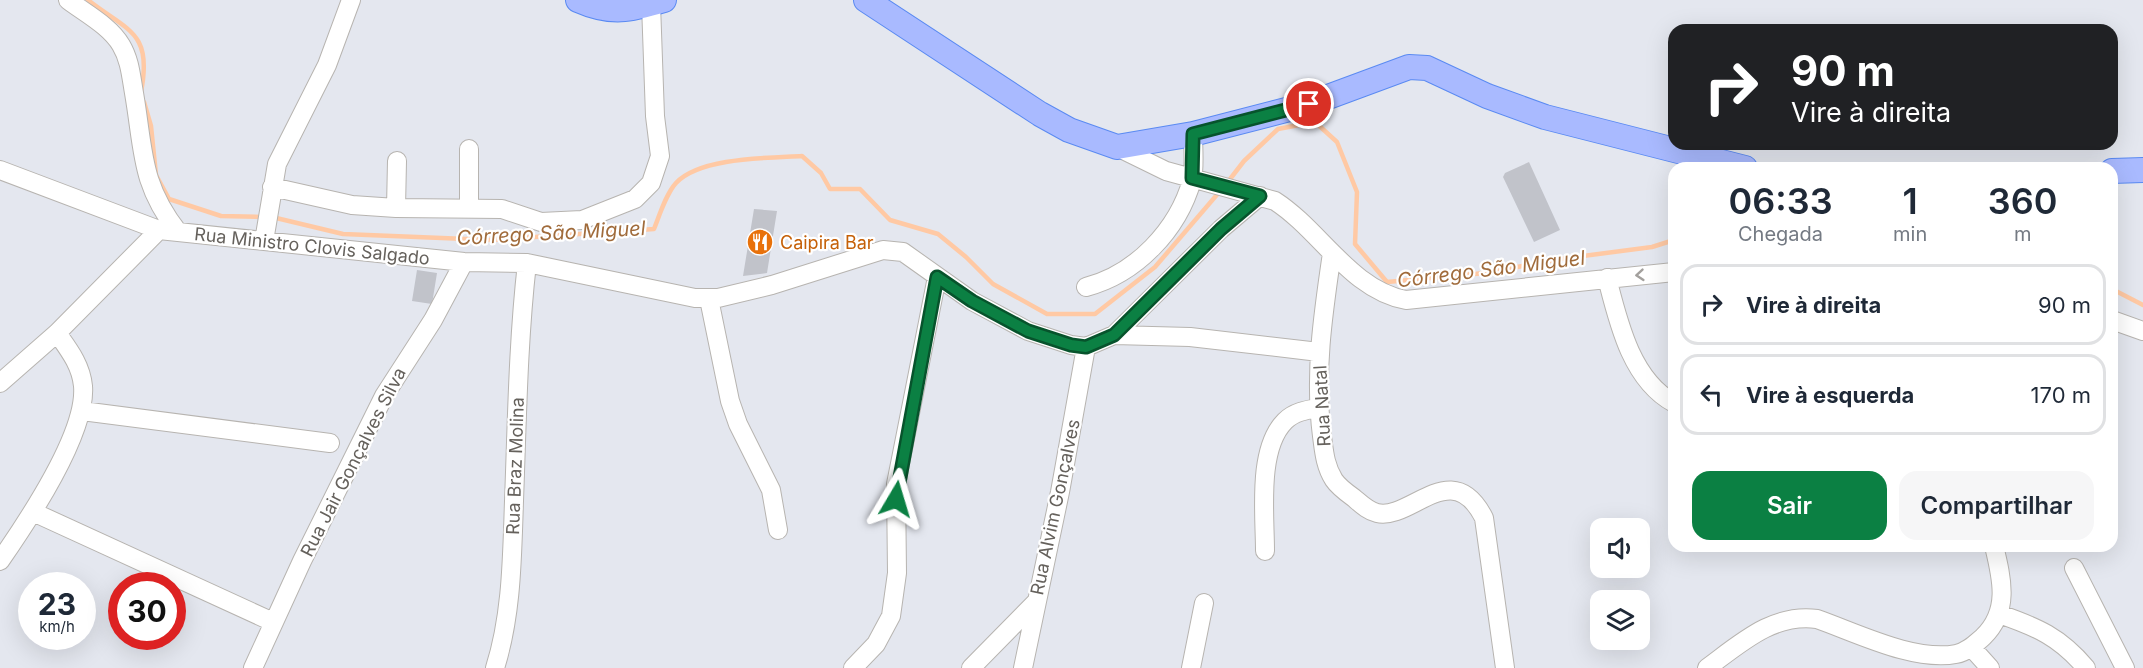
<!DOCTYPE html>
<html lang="pt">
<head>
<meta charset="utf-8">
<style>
	:root { --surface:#fff; --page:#f6f6f7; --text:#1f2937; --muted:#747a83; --line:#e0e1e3; --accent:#0b8043 }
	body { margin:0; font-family:Inter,sans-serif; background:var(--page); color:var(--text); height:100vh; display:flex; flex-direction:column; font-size:22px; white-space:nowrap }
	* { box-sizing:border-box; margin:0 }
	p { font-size:20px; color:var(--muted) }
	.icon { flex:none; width:33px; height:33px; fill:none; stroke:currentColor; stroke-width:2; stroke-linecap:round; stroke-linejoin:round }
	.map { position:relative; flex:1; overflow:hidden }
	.drawer { position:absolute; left:1668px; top:162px; width:450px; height:390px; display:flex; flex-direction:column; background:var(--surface); border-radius:18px; box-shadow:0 6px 24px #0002 }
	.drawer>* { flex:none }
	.guide { position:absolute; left:1668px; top:24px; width:450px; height:126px; border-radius:18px; box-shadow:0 6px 24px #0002; background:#202124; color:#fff; overflow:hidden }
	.tools { position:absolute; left:1590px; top:518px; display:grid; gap:12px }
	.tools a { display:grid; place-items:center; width:60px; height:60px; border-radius:12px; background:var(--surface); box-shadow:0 6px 24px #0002; font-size:30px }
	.speed { position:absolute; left:18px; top:572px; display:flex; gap:12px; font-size:30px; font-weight:700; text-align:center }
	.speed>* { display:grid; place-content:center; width:78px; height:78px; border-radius:50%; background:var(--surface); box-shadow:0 6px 24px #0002; line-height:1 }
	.speed small { font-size:15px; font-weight:400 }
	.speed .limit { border:9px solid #d22; background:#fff; color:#111 }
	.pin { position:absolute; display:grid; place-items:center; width:51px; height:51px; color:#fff; margin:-26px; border:3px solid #fff; border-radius:50%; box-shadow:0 2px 6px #0007 }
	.me { position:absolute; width:66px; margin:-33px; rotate:7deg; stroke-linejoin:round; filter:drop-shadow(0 0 4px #0008) }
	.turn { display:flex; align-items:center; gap:21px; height:126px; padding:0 24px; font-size:27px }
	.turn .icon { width:78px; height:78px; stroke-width:2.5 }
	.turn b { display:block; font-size:42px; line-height:51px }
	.eta { display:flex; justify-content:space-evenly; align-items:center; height:102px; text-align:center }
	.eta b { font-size:36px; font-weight:600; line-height:42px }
	.action { display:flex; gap:12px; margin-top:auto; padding:12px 24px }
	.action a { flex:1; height:69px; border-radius:18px; background:var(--accent); color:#fff; font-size:24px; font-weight:600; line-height:69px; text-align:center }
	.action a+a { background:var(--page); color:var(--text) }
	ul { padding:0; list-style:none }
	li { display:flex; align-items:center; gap:18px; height:81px; margin:0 12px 9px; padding:0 12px; border:3px solid var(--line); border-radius:18px }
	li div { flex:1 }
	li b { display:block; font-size:22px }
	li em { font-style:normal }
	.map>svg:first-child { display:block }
</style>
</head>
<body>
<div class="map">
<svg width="2143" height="668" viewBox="0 0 2143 668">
	<rect width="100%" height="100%" fill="#e4e7ef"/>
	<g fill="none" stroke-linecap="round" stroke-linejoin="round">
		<!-- stream -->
		<path stroke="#ffc9a4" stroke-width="4.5" d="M88,0C127,31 153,31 141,92
			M144,102L151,126L156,175L169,199L221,216L264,217
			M1227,183L1244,161L1278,129L1315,122L1337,142L1357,192L1355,244L1387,282L1485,273L1560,259L1652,247L1674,240
			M272,217L343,234L491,240L654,229C660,214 666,194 676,183C700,157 770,158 802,156L821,173L830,189H860L890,220L938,234L966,257L993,284L1047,314H1095L1155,267L1221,190
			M2112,289L2143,305"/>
	</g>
	<!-- building -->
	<path fill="#c1c3ca" d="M1529,162L1560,230L1534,242L1503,177L1505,173Z
		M754,209L777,211L767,273L743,276Z
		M417,270L437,273L432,304L412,301Z"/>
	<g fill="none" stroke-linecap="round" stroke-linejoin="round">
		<defs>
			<path id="minor" d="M68,0C85,13 110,26 121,45C130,60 131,76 134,93C144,151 140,183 178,232
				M1117,147L1166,171L1275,201C1320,230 1351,290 1406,300L1674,272
				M469,149V207
				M0,170L159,230L464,262L527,263L695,298H718L772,285L883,250L903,252L972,301L1028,331L1071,345L1086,347L1114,335L1221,229L1260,196
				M272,187L352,205L396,208L502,209L541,222L582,220L635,199L651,183L660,156L655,116L651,4
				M396,208L397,161
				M264,241L277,164L327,65L351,0
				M1332,253C1323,314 1314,374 1322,436C1324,451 1325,466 1334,480C1338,486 1347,493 1354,498C1361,504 1368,511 1377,513C1411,521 1452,455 1484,518L1505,668
				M1607,278C1618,321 1631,380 1674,403
				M1086,287C1136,274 1178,230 1192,180C1195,166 1193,148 1193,134
				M709,299L730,401L738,424L771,490L778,530
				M2112,320L2143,331
				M1114,335L1190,337L1319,352
				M0,383L57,333L159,230
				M82,411L330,443
				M33,512L273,622
				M1265,551C1265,514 1257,449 1285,421C1294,412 1306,410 1318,408
				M0,561C27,522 87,433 83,386C81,365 69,350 57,333
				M2074,568L2125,668
				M1999,614C2037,627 2060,637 2086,668
				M1972,648L1990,668
				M253,668L302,561L384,396L433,320L464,262
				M495,668C512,614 512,557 514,501C517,421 518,342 527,263
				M853,668L876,644L891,616L897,573L896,484L937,277
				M971,668L1035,603
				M1023,668L1060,492L1086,347
				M1191,668L1204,603
				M1707,668C1741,643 1773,613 1817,619C1857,633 1914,662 1956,654C1967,652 1975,644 1983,637C2010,611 2002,579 1994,546"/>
			<path id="major" d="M578,0C612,15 630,10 664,0
				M866,0L1040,114L1069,130L1117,147L1193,134L1309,104L1409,67L1427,68L1487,96L1545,117L1745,168
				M2112,171L2143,170"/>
		</defs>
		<!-- minor casing -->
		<use href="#minor" stroke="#b7b4b0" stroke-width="20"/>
		<!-- major casing -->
		<use href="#major" stroke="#5a8af2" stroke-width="26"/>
		<!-- minor -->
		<use href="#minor" stroke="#fff" stroke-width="18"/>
		<!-- major -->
		<use href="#major" stroke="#a9baff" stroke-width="24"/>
	</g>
	<!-- one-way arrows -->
	<defs><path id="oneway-chevron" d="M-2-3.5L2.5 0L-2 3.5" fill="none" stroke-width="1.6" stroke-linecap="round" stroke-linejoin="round" transform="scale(1.5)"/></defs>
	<use stroke="#a3a09d" href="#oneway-chevron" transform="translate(1640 275) rotate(175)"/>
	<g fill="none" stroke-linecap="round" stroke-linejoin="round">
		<defs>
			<path id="route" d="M896,499L937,277L972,301L1028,331L1071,345L1086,347L1114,335L1221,229L1260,196L1192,178L1193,134L1309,104"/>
		</defs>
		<!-- route casing -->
		<use href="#route" stroke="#07532c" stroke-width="15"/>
		<!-- route -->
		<use href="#route" stroke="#0b8043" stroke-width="10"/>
	</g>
	<!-- icons -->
	<defs>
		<symbol id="restaurant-disc" viewBox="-11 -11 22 22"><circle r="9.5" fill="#e8710a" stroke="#fff"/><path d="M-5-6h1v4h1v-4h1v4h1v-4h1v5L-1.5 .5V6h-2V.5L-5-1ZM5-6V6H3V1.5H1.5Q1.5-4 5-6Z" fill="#fff"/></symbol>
	</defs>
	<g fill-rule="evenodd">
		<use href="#restaurant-disc" x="745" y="227" width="30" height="30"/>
	</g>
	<g text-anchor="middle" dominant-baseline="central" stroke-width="4.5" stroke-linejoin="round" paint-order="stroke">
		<!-- food labels -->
		<g font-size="18" fill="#c56008" stroke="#fff" text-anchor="start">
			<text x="780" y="242">Caipira Bar</text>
		</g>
		<!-- street labels -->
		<g font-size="18" fill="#65615c" stroke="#fff">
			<text transform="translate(312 246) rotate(6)">Rua Ministro Clovis Salgado</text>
			<text transform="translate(1322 406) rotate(-93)">Rua Natal</text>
			<text transform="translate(353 462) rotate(-63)">Rua Jair Gonçalves Silva</text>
			<text transform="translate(515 466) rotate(-88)">Rua Braz Molina</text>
			<text transform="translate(1055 507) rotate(-78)">Rua Alvim Gonçalves</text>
		</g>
		<!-- water labels -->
		<g font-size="20" font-style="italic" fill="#a06b3b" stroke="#fff">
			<text transform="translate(551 233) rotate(-3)">Córrego São Miguel</text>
			<text transform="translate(1491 269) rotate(-7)">Córrego São Miguel</text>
		</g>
	</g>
</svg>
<div class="tools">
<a><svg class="icon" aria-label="sound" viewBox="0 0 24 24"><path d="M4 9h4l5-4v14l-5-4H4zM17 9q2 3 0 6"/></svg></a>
<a><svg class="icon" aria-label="layers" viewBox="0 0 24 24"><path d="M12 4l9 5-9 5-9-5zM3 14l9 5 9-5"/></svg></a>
</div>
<div class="speed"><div>23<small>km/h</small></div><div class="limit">30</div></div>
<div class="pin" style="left:1309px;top:104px;background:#d93025"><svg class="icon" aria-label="arrive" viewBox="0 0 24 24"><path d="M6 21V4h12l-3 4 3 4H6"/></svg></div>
<svg class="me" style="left:896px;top:499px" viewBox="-20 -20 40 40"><path d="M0-17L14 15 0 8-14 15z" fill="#0b8043" stroke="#fff" stroke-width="4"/></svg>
<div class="guide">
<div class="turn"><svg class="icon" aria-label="right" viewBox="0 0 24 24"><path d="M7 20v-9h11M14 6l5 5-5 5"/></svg><div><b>90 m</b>Vire à direita</div></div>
</div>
<section class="drawer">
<div class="eta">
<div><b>06:33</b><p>Chegada</p></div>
<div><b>1</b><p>min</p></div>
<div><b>360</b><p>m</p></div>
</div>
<ul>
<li><svg class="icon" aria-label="right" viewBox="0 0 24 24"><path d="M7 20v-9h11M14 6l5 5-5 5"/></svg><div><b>Vire à direita</b></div><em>90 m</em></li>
<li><svg class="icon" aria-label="left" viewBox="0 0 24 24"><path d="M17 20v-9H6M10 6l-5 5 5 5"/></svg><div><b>Vire à esquerda</b></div><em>170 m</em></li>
</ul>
<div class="action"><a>Sair</a><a>Compartilhar</a></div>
</section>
</div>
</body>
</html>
